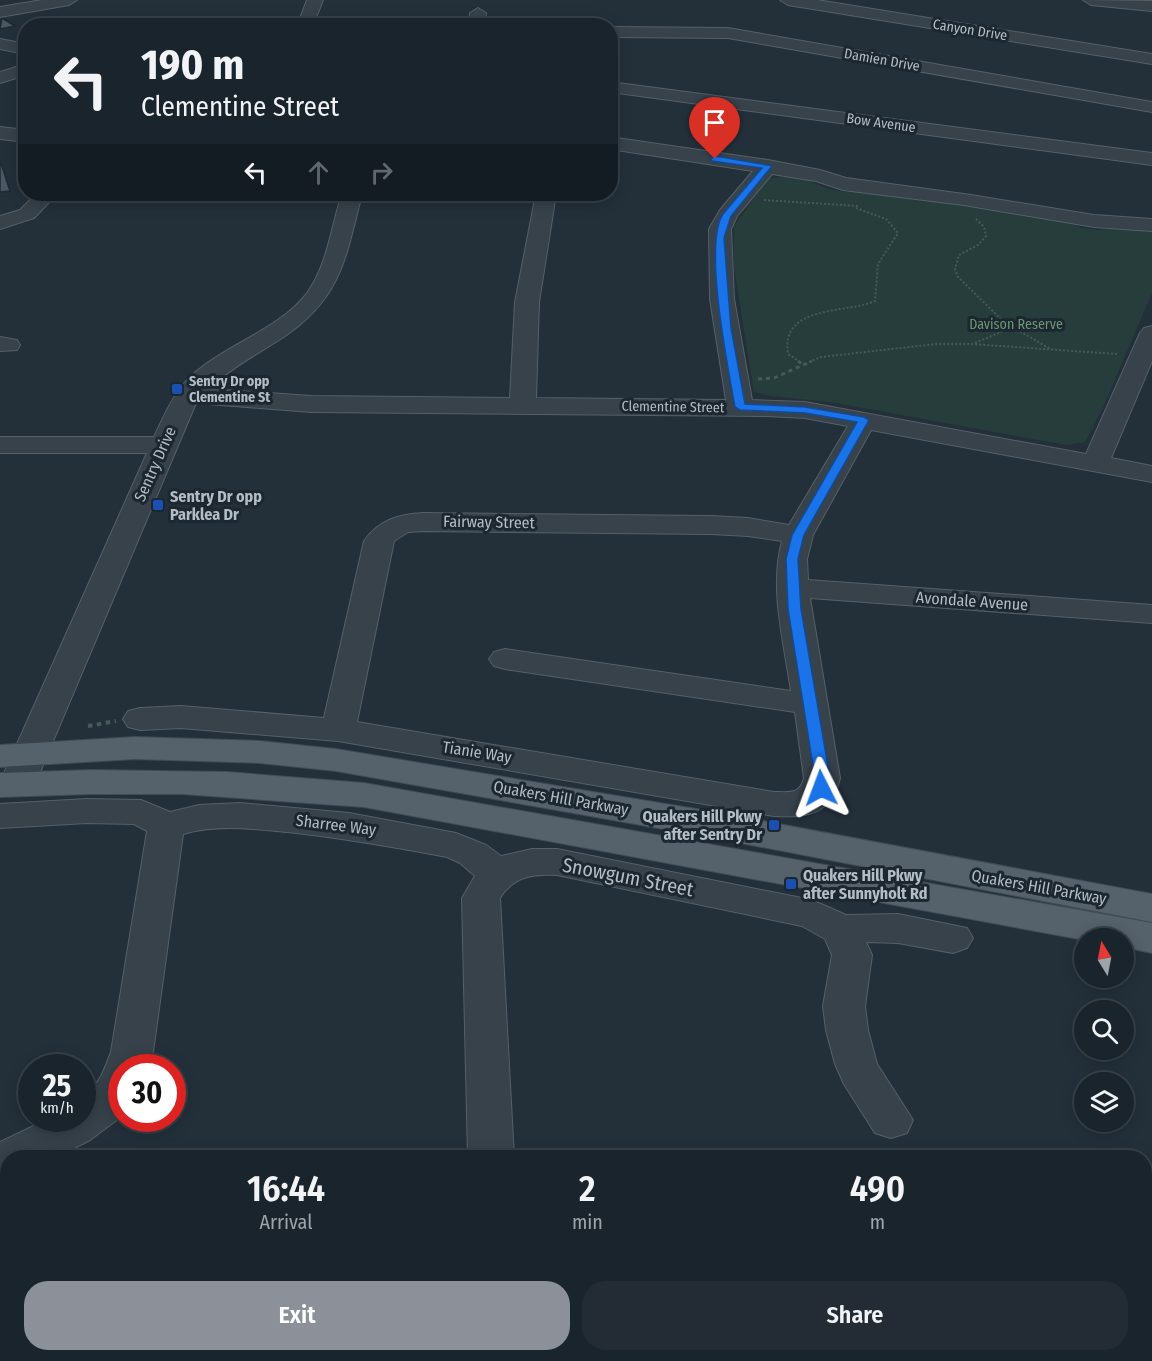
<!DOCTYPE html>
<html lang="en">
<head>
<meta charset="utf-8">
<style>
	:root { --surface:#1a242c; --page:#232c34; --text:#f1f3f6; --muted:#9fa4a9; --line:#384148; --accent:#8c9099 }
	body { margin:0; font-family:"Fira Sans Condensed",sans-serif; background:var(--page); color:var(--text); height:100vh; display:flex; flex-direction:column; font-size:22px; white-space:nowrap }
	* { box-sizing:border-box; margin:0 }
	p { font-size:20px; color:var(--muted) }
	.icon { flex:none; width:33px; height:33px; fill:none; stroke:currentColor; stroke-width:2; stroke-linecap:round; stroke-linejoin:round }
	.map { position:relative; flex:1; overflow:hidden }
	.sheet { position:absolute; left:0px; top:1150px; width:1152px; height:212px; display:flex; flex-direction:column; background:var(--surface); border-radius:24px 24px 0 0; box-shadow:0 3px 15px #0003,0 0 0 2px var(--line) }
	.sheet>* { flex:none }
	.top-card { position:absolute; left:18px; top:18px; width:600px; height:183px; border-radius:24px; box-shadow:0 3px 15px #0003,0 0 0 2px var(--line); background:#1a242c; color:var(--text); overflow:hidden }
	.needle { width:39px; rotate:350deg }
	.tools { position:absolute; left:1074px; top:928px; display:grid; gap:12px }
	.tools a { display:grid; place-items:center; width:60px; height:60px; border-radius:50%; background:var(--surface); box-shadow:0 3px 15px #0003,0 0 0 2px var(--line); font-size:30px }
	.speed { position:absolute; left:18px; top:1054px; display:flex; gap:12px; font-size:30px; font-weight:700; text-align:center }
	.speed>* { display:grid; place-content:center; width:78px; height:78px; border-radius:50%; background:var(--surface); box-shadow:0 3px 15px #0003,0 0 0 2px var(--line); line-height:1 }
	.speed small { font-size:15px; font-weight:400 }
	.speed .limit { border:9px solid #d22; background:#fff; color:#111 }
	.pin { position:absolute; display:grid; place-items:center; width:51px; height:51px; color:#fff; margin:-62px -26px; border-radius:50% 50% 50% 0; rotate:-45deg; box-shadow:0 0 6px #0007 }
	.pin .icon { rotate:45deg }
	.me { position:absolute; width:66px; margin:-33px; rotate:357deg; stroke-linejoin:round; filter:drop-shadow(0 0 4px #0008) }
	.turn { display:flex; align-items:center; gap:21px; height:126px; padding:0 24px; font-size:27px }
	.turn .icon { width:78px; height:78px; stroke-width:2.5 }
	.turn b { display:block; font-size:42px; line-height:51px }
	.lanes { display:flex; align-items:center; height:57px; padding:0 24px; background:#0003; justify-content:center; gap:30px; direction:ltr }
	.lanes .off { opacity:.35 }
	.eta { display:flex; justify-content:space-evenly; align-items:center; height:102px; text-align:center }
	.eta b { font-size:36px; font-weight:600; line-height:42px }
	.action { display:flex; gap:12px; margin-top:auto; padding:12px 24px }
	.action a { flex:1; height:69px; border-radius:24px; background:var(--accent); color:#fff; font-size:24px; font-weight:600; line-height:69px; text-align:center }
	.action a+a { background:var(--page); color:var(--text) }
	.map>svg:first-child { display:block }
</style>
</head>
<body>
<div class="map">
<svg width="1152" height="1361" viewBox="0 0 1152 1361">
	<rect width="100%" height="100%" fill="#23303a"/>
	<!-- green -->
	<path fill="#263d3c" d="M790,175C804,178 813,183 826,188C839,193 856,192 869,191L1065,218L1070,223L1082,228L1098,230L1118,228L1152,230V293L1102,410L1085,442L1066,445L830,402L772,396L754,392L734,268V226L768,179Z"/>
	<!-- building -->
	<path fill="#4a5863" stroke="#1e2932" stroke-width="1.5" d="M2,18L15,26L0,29Z
		M0,160L10,191L0,192Z"/>
	<g fill="none" stroke-linecap="round" stroke-linejoin="round">
		<defs>
			<path id="minor" d="M42,0H77L69,5L0,17V7Z
				M307,0H323L313,26H297Z
				M780,0H817L1152,54V64L788,5Z
				M1083,0L1152,1V11L1091,5Z
				M478,8L486,13L485,26H469L470,13Z
				M88,20L97,26L80,25Z
				M610,27L728,28L1152,102V112L728,38L610,37Z
				M0,39L26,44V54L0,49Z
				M26,64V75L0,83V72Z
				M610,82L1152,153V165L610,92Z
				M0,127L26,130V142L0,139Z
				M610,137L768,160L820,170L846,178L971,195L1094,215L1152,219V231L1094,227L964,205L843,190L816,181L772,174L737,216L731,229L734,299L752,400L805,402L1086,454L1140,333L1144,328L1152,326V361L1111,458L1152,466V482L871,430L813,535L807,559L808,580L1152,605V623L810,598L840,778C832,814 807,818 774,816L338,741L181,728L140,730L128,727L123,719L128,711L140,708L181,706L324,718L364,541C379,520 399,514 424,513L711,516L748,518L789,525L848,426L805,418L767,416L311,412L196,403L35,784L30,792L17,796L4,792L0,782L147,453H0V437H154C161,422 168,406 177,393C203,351 277,334 307,293C328,264 331,226 342,194H362C346,256 342,297 285,336C260,353 231,367 209,389L311,396L510,398L515,302L536,194H556L539,302L536,398L726,400L710,299L709,229L720,210L753,171L610,149ZM424,531L711,534L748,536L782,541C769,588 784,643 791,691L505,649L494,652L489,659L494,666L505,669L795,712L804,778C800,795 789,792 774,792L357,722L394,541L408,532Z
				M36,194H57L34,218L0,229V216L20,210Z
				M0,337L17,340L20,345L17,350L0,351Z
				M87,799L141,800L170,812L199,805L240,803L349,813L456,833L486,845L501,856L532,849H557L812,900L846,915L898,914L967,928L973,938L967,948L953,953L898,943L866,942L872,955L865,1006L868,1030L877,1064L913,1120L907,1133L891,1138L875,1133L844,1084L835,1064L826,1030L823,1006L832,955L825,939L802,926L557,875C533,874 514,876 500,898L514,1158H468L462,898L475,876L460,863L447,857C394,847 342,838 288,832C253,829 218,824 183,834L153,1052L148,1068H122V1116L90,1140L55,1158H8V1176L0,1173V1142L48,1119H82V1097C101,1083 103,1072 111,1052L147,831L134,824L87,823L0,828V804Z
				M474,1354H524V1361H474Z"/>
			<path id="major" d="M135,737L260,741L336,749L720,813L1152,894V922L720,839L336,771L260,763L135,759L0,767V745Z
				M91,770L227,772L364,783L1152,923V953L1124,947V939L1084,940L364,807L182,794H91L0,797V773Z"/>
		</defs>
		<!-- minor casing -->
		<use href="#minor" stroke="#556069" stroke-width="2"/>
		<!-- major casing -->
		<use href="#major" stroke="#404b54" stroke-width="2"/>
		<!-- path-far2 -->
		<path stroke="#455a5a" stroke-width="2" stroke-dasharray="2 2" stroke-linecap="butt" d="M764,200L859,206
			M976,219L984,227L986,236L978,245L959,255L955,269L958,277L1004,322L1052,350
			M975,343L1001,332L1004,322
			M800,362L788,354C780,304 847,314 875,301L878,264L898,233L886,219L856,208
			M809,362L821,357L936,344H971L1117,354"/>
		<!-- path-far1 -->
		<path stroke="#455a5a" stroke-width="3" stroke-dasharray="4 4" stroke-linecap="butt" d="M798,361L802,364
			M758,379L774,378L812,361"/>
		<!-- path -->
		<path stroke="#455a5a" stroke-width="4" stroke-dasharray="4.5 4.5" stroke-linecap="butt" d="M88,726L116,721"/>
		<!-- minor -->
		<use href="#minor" fill="#37424b" fill-rule="evenodd"/>
		<!-- major -->
		<use href="#major" fill="#55616b" fill-rule="evenodd"/>
	</g>
	<!-- route -->
	<path fill="#1a73e8" stroke="#114b97" stroke-width="1.5" d="M715,156L772,166L731,216L724,238L731,328L745,404L805,407L864,417L869,420L804,535L798,559L801,609L830,778L828,788L821,793L813,788L815,778L788,609L786,559L792,535L857,422L805,413L740,410L735,407C728,368 703,244 723,214L762,168L712,161L711,159Z"/>
	<!-- markers -->
	<g fill="#1a4fb4" stroke="#1c2730" stroke-width="2">
		<rect x="171" y="383" width="12" height="12" rx="3"/>
		<rect x="152" y="499" width="12" height="12" rx="3"/>
		<rect x="768" y="819" width="12" height="12" rx="3"/>
		<rect x="785" y="878" width="12" height="12" rx="3"/>
	</g>
	<g text-anchor="middle" dominant-baseline="central" stroke-width="6" stroke-linejoin="round" paint-order="stroke">
		<!-- far-street labels -->
		<g font-size="14" fill="#b2bdc6" stroke="#1c2730">
			<text transform="translate(970 30) rotate(9)">Canyon Drive</text>
			<text transform="translate(882 60) rotate(10)">Damien Drive</text>
			<text transform="translate(881 123) rotate(8)">Bow Avenue</text>
			<text transform="translate(673 407) rotate(1)">Clementine Street</text>
		</g>
		<!-- far-park labels -->
		<g font-size="14" fill="#6a976f" stroke="#1c2730">
			<text x="1016" y="324">Davison Reserve</text>
		</g>
		<!-- far-poi labels -->
		<g font-size="14" font-weight="bold" fill="#b2bdc6" stroke="#1c2730" text-anchor="start">
			<text x="189" y="381">Sentry Dr opp<tspan x="189" dy="16">Clementine St</tspan></text>
		</g>
		<!-- street labels -->
		<g font-size="16" fill="#b2bdc6" stroke="#1c2730">
			<text transform="translate(155 464) rotate(-66)">Sentry Drive</text>
			<text transform="translate(489 522) rotate(1)">Fairway Street</text>
			<text transform="translate(972 601) rotate(4)">Avondale Avenue</text>
			<text transform="translate(477 752) rotate(9)">Tianie Way</text>
			<text transform="translate(561 798) rotate(10)">Quakers Hill Parkway</text>
			<text transform="translate(336 825) rotate(7)">Sharree Way</text>
			<text transform="translate(1039 887) rotate(10)">Quakers Hill Parkway</text>
		</g>
		<!-- poi labels -->
		<g font-size="16" font-weight="bold" fill="#b2bdc6" stroke="#1c2730" text-anchor="start">
			<text x="170" y="496">Sentry Dr opp<tspan x="170" dy="18">Parklea Dr</tspan></text>
			<text x="762" y="816" text-anchor="end">Quakers Hill Pkwy<tspan x="762" dy="18">after Sentry Dr</tspan></text>
			<text x="803" y="875">Quakers Hill Pkwy<tspan x="803" dy="18">after Sunnyholt Rd</tspan></text>
		</g>
		<!-- near-street labels -->
		<g font-size="20" fill="#b2bdc6" stroke="#1c2730">
			<text transform="translate(628 877) rotate(11)">Snowgum Street</text>
		</g>
	</g>
</svg>
<div class="tools">
<a><svg class="needle" viewBox="-14 -14 28 28"><path d="M0-13l5 13h-10z" fill="#e53935"/><path d="M0 13l5-13h-10z" fill="#9fa4a9"/></svg></a>
<a><svg class="icon" aria-label="search" viewBox="0 0 24 24"><circle cx="10" cy="10" r="6"/><path d="M15 15l6 6"/></svg></a>
<a><svg class="icon" aria-label="layers" viewBox="0 0 24 24"><path d="M12 4l9 5-9 5-9-5zM3 14l9 5 9-5"/></svg></a>
</div>
<div class="speed"><div>25<small>km/h</small></div><div class="limit">30</div></div>
<div class="pin" style="left:715px;top:159px;background:#d93025"><svg class="icon" aria-label="arrive" viewBox="0 0 24 24"><path d="M6 21V4h12l-3 4 3 4H6"/></svg></div>
<svg class="me" style="left:821px;top:788px" viewBox="-20 -20 40 40"><path d="M0-17L14 15 0 8-14 15z" fill="#1a73e8" stroke="#fff" stroke-width="4"/></svg>
<div class="top-card">
<div class="turn"><svg class="icon" aria-label="left" viewBox="0 0 24 24"><path d="M17 20v-9H6M10 6l-5 5 5 5"/></svg><div><b>190 m</b>Clementine Street</div></div>
<div class="lanes"><svg class="icon" aria-label="left" viewBox="0 0 24 24"><path d="M17 20v-9H6M10 6l-5 5 5 5"/></svg><svg class="icon off" aria-label="ahead" viewBox="0 0 24 24"><path d="M12 20V5M6 11l6-6 6 6"/></svg><svg class="icon off" aria-label="right" viewBox="0 0 24 24"><path d="M7 20v-9h11M14 6l5 5-5 5"/></svg></div>
</div>
<section class="sheet">
<div class="eta">
<div><b>16:44</b><p>Arrival</p></div>
<div><b>2</b><p>min</p></div>
<div><b>490</b><p>m</p></div>
</div>
<div class="action"><a>Exit</a><a>Share</a></div>
</section>
</div>
</body>
</html>
